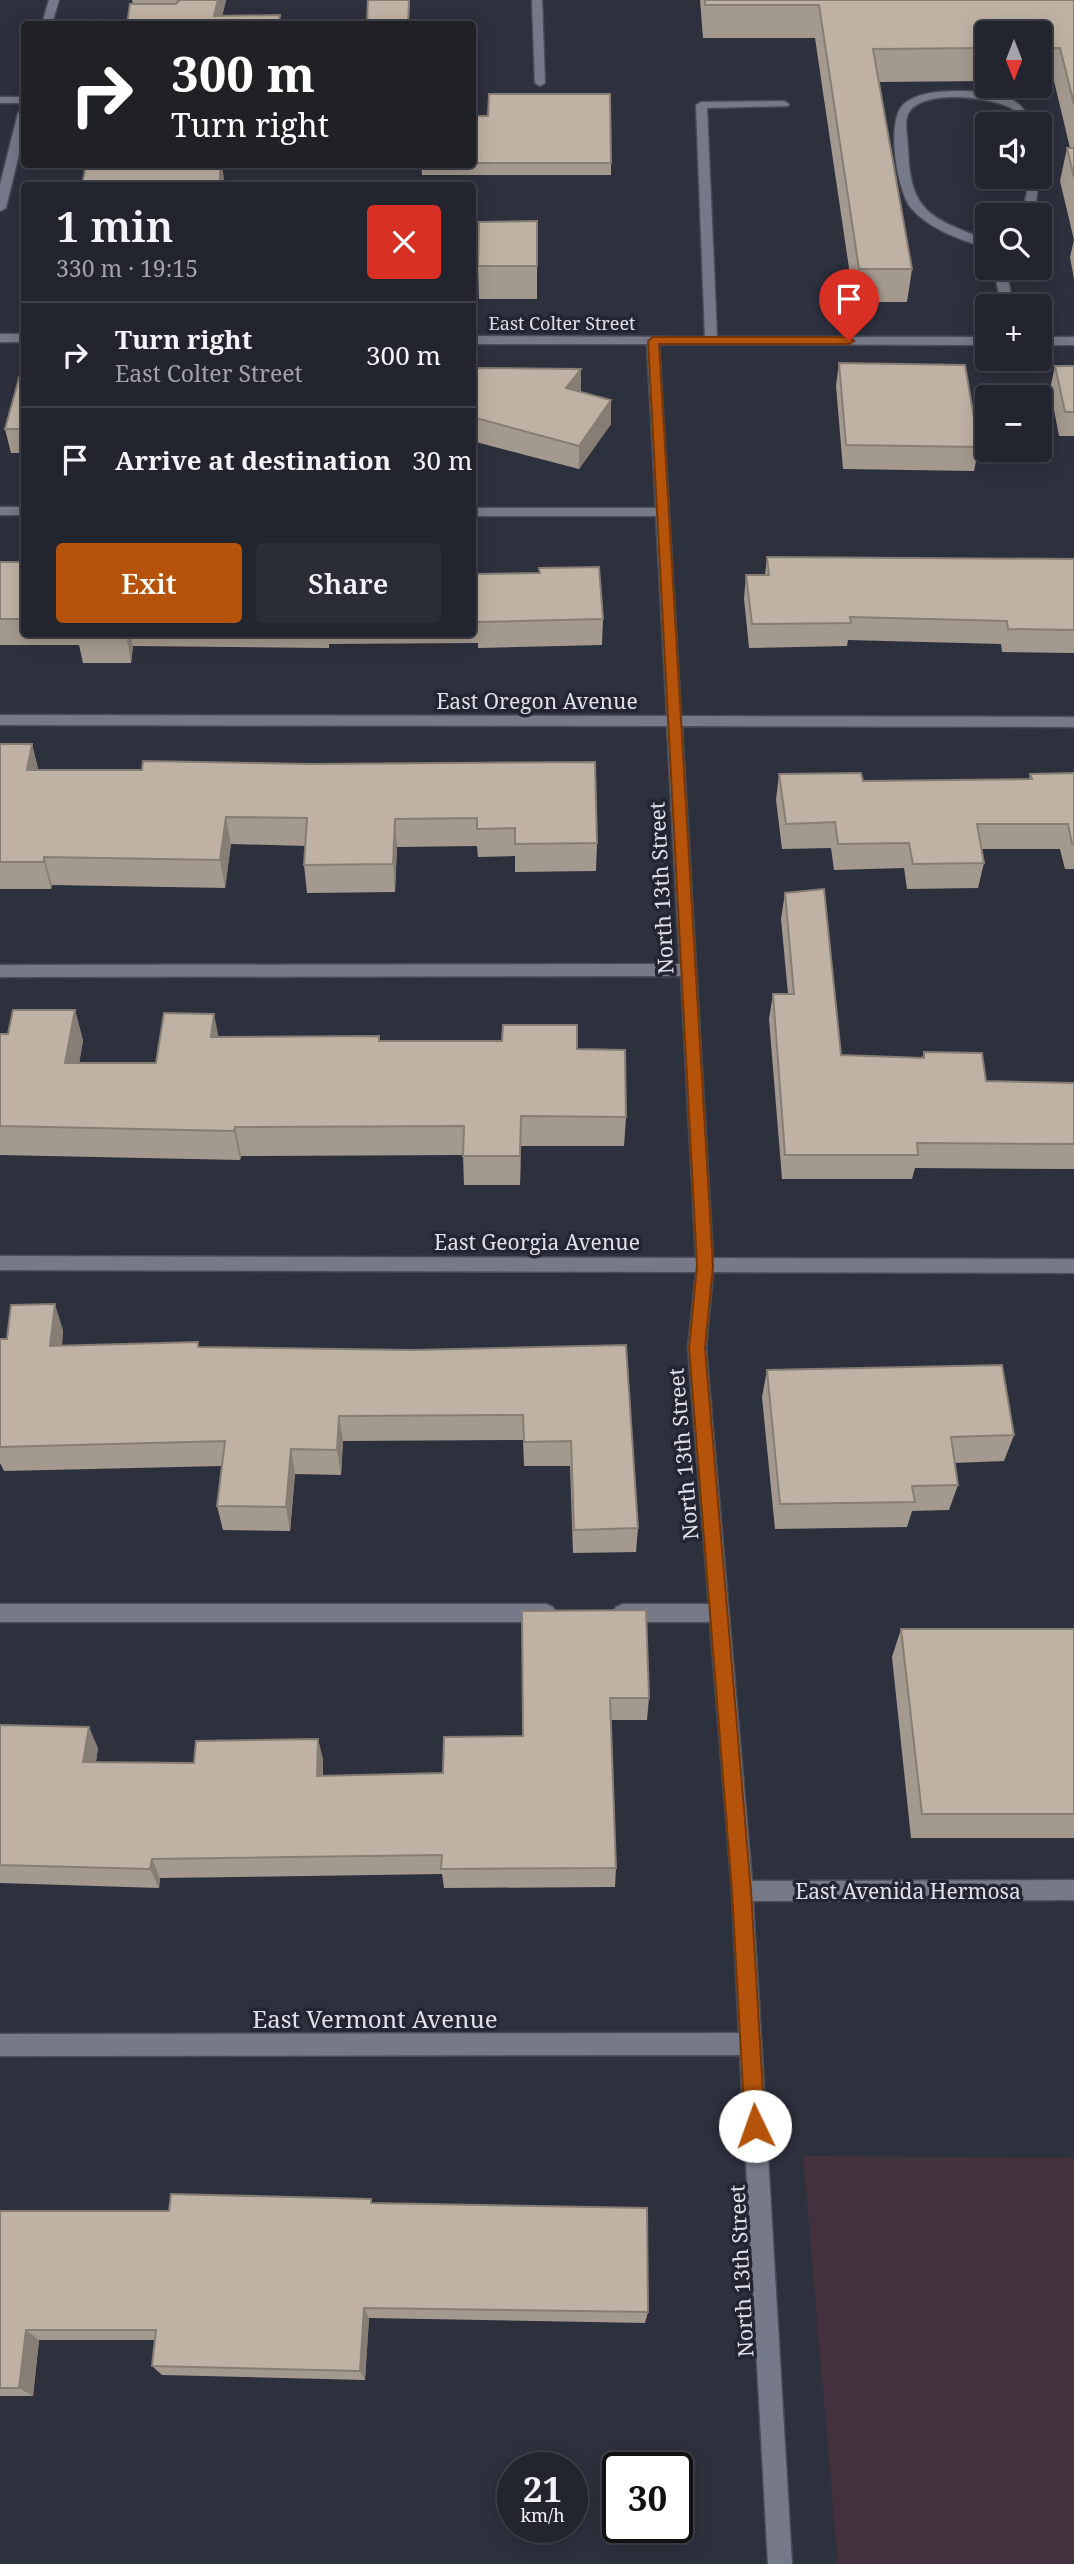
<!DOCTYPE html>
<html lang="en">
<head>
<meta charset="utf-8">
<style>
	:root { --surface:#22242e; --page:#2a2c36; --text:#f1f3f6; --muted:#a2a4aa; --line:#3f414a; --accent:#b45309 }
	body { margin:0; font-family:"Noto Serif",serif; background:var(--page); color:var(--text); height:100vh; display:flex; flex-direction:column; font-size:26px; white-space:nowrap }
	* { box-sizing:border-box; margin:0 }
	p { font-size:23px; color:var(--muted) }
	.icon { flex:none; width:38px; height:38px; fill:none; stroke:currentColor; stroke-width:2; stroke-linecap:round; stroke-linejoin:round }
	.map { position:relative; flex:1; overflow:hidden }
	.drawer { position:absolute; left:21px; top:182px; width:455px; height:455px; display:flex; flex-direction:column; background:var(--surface); border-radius:7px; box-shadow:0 4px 18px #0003,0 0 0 2px var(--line) }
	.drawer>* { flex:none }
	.guide { position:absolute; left:21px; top:21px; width:455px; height:147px; border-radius:7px; box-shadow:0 4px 18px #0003,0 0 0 2px var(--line); background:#202124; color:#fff; overflow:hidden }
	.needle { width:46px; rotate:180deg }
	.fabs { position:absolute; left:975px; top:21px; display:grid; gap:14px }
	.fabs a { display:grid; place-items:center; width:77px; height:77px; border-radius:7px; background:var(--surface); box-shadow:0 4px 18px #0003,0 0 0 2px var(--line); font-size:35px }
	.speed { position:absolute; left:497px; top:2452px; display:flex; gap:14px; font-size:35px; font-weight:700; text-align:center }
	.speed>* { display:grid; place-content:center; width:91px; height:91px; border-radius:50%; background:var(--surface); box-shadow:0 4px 18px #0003,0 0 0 2px var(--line); line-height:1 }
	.speed small { font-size:18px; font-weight:400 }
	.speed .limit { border:4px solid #111; border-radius:10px; background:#fff; color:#111 }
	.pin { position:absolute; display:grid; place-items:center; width:60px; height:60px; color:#fff; margin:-72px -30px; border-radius:50% 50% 50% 0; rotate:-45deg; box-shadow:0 0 7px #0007 }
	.pin .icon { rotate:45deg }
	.me { position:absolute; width:77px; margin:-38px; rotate:357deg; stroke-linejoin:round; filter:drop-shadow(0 0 5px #0008) }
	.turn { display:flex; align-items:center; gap:24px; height:147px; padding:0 35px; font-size:32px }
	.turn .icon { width:91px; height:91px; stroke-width:2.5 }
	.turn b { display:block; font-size:49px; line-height:60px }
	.round { display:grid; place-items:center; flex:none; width:74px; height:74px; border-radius:7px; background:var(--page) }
	.headline { display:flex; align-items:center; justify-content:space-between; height:119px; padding:0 35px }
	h1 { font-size:42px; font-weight:600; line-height:52px }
	.action { display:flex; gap:14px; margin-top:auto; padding:14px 35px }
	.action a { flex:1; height:80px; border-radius:7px; background:var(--accent); color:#fff; font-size:28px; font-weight:600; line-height:80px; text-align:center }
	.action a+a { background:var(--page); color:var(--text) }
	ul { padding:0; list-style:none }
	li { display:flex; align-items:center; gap:21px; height:105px; padding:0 35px; border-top:2px solid var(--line) }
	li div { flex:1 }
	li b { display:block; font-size:26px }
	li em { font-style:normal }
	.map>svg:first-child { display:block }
</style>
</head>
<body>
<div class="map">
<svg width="1074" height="2564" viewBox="0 0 1074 2564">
	<rect width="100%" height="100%" fill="#2d303d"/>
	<!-- commercial -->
	<path fill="#43323e" d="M803,2156L1074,2158V2564H838Z"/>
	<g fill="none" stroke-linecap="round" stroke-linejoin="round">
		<defs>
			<path id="minor" d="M49,0H59L53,20L174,21L179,24H42Z
				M532,0H542L545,83L540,86L535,83Z
				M965,91C995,93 1020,93 1032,124H1021L1016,111C996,97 925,88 909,112C903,122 908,138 908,149C910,214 932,218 987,240V248C961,240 929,229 911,208C897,191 886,121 903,105C917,91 946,91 965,91Z
				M0,97H24V103H0Z
				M784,101L789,104L788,106L707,108L717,337H987V345L659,344L681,716L1074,717V727L682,726L713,1258L1074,1259V1273L713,1272L706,1348L752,1881L1074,1880V1900L753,1901L792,2564H768L740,2055L0,2056V2034L739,2033L732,1891L710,1622H623L616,1619L613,1613L616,1607L623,1604H709L688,1348L696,1272L0,1270V1256L696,1258L681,976L0,977V965L680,964L667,726L0,725V715L667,716L656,516H472V508H656L647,344H472V336L705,337L696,105L701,102Z
				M24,110V133L6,208L0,211V185L18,113Z
				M1040,175L1034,215H1022L1030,177Z
				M994,268H1006L1013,306H1001Z
				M0,334H24V342H0Z
				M1040,337H1074V345H1040Z
				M0,507H24V515H0Z
				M0,1604H546L553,1607L556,1613L553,1619L546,1622H0Z"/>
		</defs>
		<!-- minor casing -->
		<use href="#minor" stroke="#4a4c56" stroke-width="3"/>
		<!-- minor -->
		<use href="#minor" fill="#767988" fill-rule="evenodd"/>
	</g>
	<!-- wall -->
	<path fill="#a4998e" d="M132,0H226L222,16L281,24L133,4Z
		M700,0H1074V279L1070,257L1074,240L1060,181L1067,148H1070L1054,81H1040V33H987V81L879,82L912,269L907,302H854L815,38H703Z
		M472,116H488L611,163V175H422L421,164H472Z
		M537,221V299H479L478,266Z
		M839,363L979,447L974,471L843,469L836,386Z
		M1055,366H1074V436H1059L1050,389Z
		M24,367V453H11L5,429Z
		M472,368L581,369V392L611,424L579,469L472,441Z
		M767,557L1074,559V653L1002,652L1001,644L848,640L847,646L749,648L744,599L746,575H765Z
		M0,562H24V634H472V574L603,619L602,645L478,648V643L329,644V648L133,646L131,663H83L79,645H0Z
		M0,744H32L38,770H142L310,764L597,843L596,871L515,872V856L478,857L477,846L397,847L395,892L307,893L304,865L305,846L231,844L225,888L52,885L51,889H0Z
		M1074,773V869H1065L1060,849H981L984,863L978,888L907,889L904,868L834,870L831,848L782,849L776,800L779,774L863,781L1029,779L1030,774Z
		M785,893L841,1055L922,1058L924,1052L986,1081L1074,1083V1169L915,1168L912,1179H782L769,1019L773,994H788L781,919Z
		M75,1010L83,1041L79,1063H156L218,1037L379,1036L380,1041L577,1049L626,1117L624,1146H521L520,1185H464L463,1155L241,1156L240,1160L0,1155V1034H8Z
		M63,1330L62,1346L412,1350L626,1345L638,1528L636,1552L573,1553L570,1466H524L523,1440L343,1441L341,1475L295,1474L290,1531L223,1530L217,1506L222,1466L4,1471L0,1463V1339H7Z
		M767,1370L1014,1435L1004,1461L954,1463L958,1485L949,1510L912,1511L907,1527L775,1529L762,1397Z
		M522,1611L649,1698L647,1720H611L616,1868L615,1887L444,1888L442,1874L160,1878L159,1888L0,1883V1725L98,1748L96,1762L194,1763L318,1739L323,1760V1776L443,1773L523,1736Z
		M901,1629H1074V1838H911L892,1657Z
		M373,2203L648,2312L645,2323L369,2318L365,2380L162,2375L152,2366L155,2340H39L33,2396H0V2211H169Z"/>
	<!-- shaded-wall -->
	<path fill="#867d74" d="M218,0H226L220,24L214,16Z
		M409,0H410L409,24H408Z
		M221,164H222L225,186H219Z
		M581,369V393L566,388Z
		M611,400V424L579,469V446Z
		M126,634H130L133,646L131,663Z
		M32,744L39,772L27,770Z
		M226,817L231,844L225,888L220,860Z
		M395,819L397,847L395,892L393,864Z
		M44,857L52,885L51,889L44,862Z
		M75,1010L83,1041L74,1093L65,1063Z
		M214,1014L220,1044L211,1037Z
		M521,1116V1146L520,1185V1156Z
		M235,1127L241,1156L240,1160L234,1131Z
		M55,1304L63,1330L59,1372L50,1346Z
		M339,1416L343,1441L341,1475L337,1450Z
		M291,1449L295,1474L290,1531L286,1507Z
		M89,1727L98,1748L93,1782L83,1762Z
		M318,1739L323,1760L322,1796L317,1776Z
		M152,1859L160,1878L159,1888L150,1869Z
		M364,2308L369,2318L365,2380L360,2371Z
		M26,2330L39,2340L33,2396L19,2388Z"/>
	<!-- building -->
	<path fill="#bfb2a5" stroke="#867d74" stroke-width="2" d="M177,0H218L214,16L280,15L279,24H127L130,4H176L179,1Z
		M368,0H409L408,24H367Z
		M705,0H1074V104L1060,48H1040V33H987V48L873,49L912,269H859L819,5H705Z
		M489,94H610L611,163H472V116H488Z
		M1067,148H1074V177Z
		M86,164H221L219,186H82Z
		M537,221V266H478L479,222Z
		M839,363L965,365L979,447L846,445Z
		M1055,366H1074V412H1065Z
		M22,367H24V429H5Z
		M472,368L581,369L566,388L611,400L579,446L472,417Z
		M767,557L1074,559V630L1008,629L1007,621L850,617L851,623L752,624L746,575H769Z
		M0,562H24V619H0Z
		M599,567L603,619L477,622V617H472V574L540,573L539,568Z
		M78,634H126L125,636L77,637Z
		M0,744H32L27,770H142L143,761L310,764L595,762L597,843L515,844V828L477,829V818L395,819L393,864L304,865L307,818L226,817L220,860L44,857V862H0Z
		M861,773L863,781L1032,779L1030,774L1074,773V844H1072L1068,824H977L984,863L913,864L909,843L838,844L835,822L786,824L779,774Z
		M824,889L841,1055L924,1058V1052L982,1053L986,1081L1074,1083V1144L917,1143L918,1155H785L773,994H794L785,893Z
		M13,1010H75L65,1063H156L164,1013L214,1014L211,1037L379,1036V1041H502L503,1025H577V1049L625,1050L626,1117L521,1116L520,1156H463L464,1126L235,1127L234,1131L0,1126V1034H8Z
		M55,1304L50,1346L198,1342V1347L412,1350L626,1345L638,1528L574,1530L571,1441L524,1442L523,1415L339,1416L337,1450L291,1449L286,1507L217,1506L225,1441L0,1447V1339H7L11,1305Z
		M1002,1365L1014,1435L951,1437L958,1485L912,1486L915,1502L780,1504L767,1370Z
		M646,1610L649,1698H610L616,1868L441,1869L442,1855L152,1859L150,1869L0,1865V1725L89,1727L83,1762L194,1763L196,1741L318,1739L317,1776L443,1773L444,1737L523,1736L522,1611Z
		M901,1629H1074V1814H922Z
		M171,2194L371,2199V2203L647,2208L648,2312L364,2308L360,2371L152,2366L156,2330H26L19,2388H0V2211H169Z"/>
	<!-- route -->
	<path fill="#b45309" stroke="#753606" stroke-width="2" d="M653,337H849L854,341L849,344H659L713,1266L705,1348L751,1891L765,2126L762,2134L755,2137L748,2134L745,2126L732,1891L689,1348L697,1266L648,341Z"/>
	<g text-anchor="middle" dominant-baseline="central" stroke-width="7" stroke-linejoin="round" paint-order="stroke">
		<!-- far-street labels -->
		<g font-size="18" fill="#dfe0e9" stroke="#232632">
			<text x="562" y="323">East Colter Street</text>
		</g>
		<!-- street labels -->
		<g font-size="21" fill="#dfe0e9" stroke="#232632">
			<text x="537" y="701">East Oregon Avenue</text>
			<text transform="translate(661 888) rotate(-93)">North 13th Street</text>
			<text x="537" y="1242">East Georgia Avenue</text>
			<text transform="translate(683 1454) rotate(-95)">North 13th Street</text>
			<text x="908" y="1891">East Avenida Hermosa</text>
			<text transform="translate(741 2271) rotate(-93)">North 13th Street</text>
		</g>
		<!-- near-street labels -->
		<g font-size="24" fill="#dfe0e9" stroke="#232632">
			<text x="375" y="2018">East Vermont Avenue</text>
		</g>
	</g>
</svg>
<div class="fabs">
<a><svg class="needle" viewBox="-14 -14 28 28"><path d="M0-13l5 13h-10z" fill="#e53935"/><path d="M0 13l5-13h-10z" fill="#a2a4aa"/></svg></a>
<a><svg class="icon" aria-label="sound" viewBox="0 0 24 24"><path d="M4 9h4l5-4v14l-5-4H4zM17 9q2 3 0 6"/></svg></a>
<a><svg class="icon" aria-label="search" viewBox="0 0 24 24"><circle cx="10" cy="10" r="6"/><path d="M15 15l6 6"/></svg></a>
<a>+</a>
<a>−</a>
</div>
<div class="speed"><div>21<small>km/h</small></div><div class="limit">30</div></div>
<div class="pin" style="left:849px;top:341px;background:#d93025"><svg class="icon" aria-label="arrive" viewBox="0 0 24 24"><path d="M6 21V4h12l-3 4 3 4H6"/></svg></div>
<svg class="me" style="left:755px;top:2126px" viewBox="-20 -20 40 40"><circle r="19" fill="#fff"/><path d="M0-13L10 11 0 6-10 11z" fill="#b45309"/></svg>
<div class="guide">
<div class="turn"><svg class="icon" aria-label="right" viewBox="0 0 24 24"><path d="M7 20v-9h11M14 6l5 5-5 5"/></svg><div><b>300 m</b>Turn right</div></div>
</div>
<section class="drawer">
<div class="headline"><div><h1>1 min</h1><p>330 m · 19:15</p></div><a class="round" style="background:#d93025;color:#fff"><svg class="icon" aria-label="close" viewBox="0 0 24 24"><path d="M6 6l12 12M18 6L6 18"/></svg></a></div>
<ul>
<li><svg class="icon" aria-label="right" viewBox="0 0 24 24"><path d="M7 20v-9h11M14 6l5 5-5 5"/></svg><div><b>Turn right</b><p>East Colter Street</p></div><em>300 m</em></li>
<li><svg class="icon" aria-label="arrive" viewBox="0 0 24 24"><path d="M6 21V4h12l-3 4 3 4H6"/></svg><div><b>Arrive at destination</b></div><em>30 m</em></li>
</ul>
<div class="action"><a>Exit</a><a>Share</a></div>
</section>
</div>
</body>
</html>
